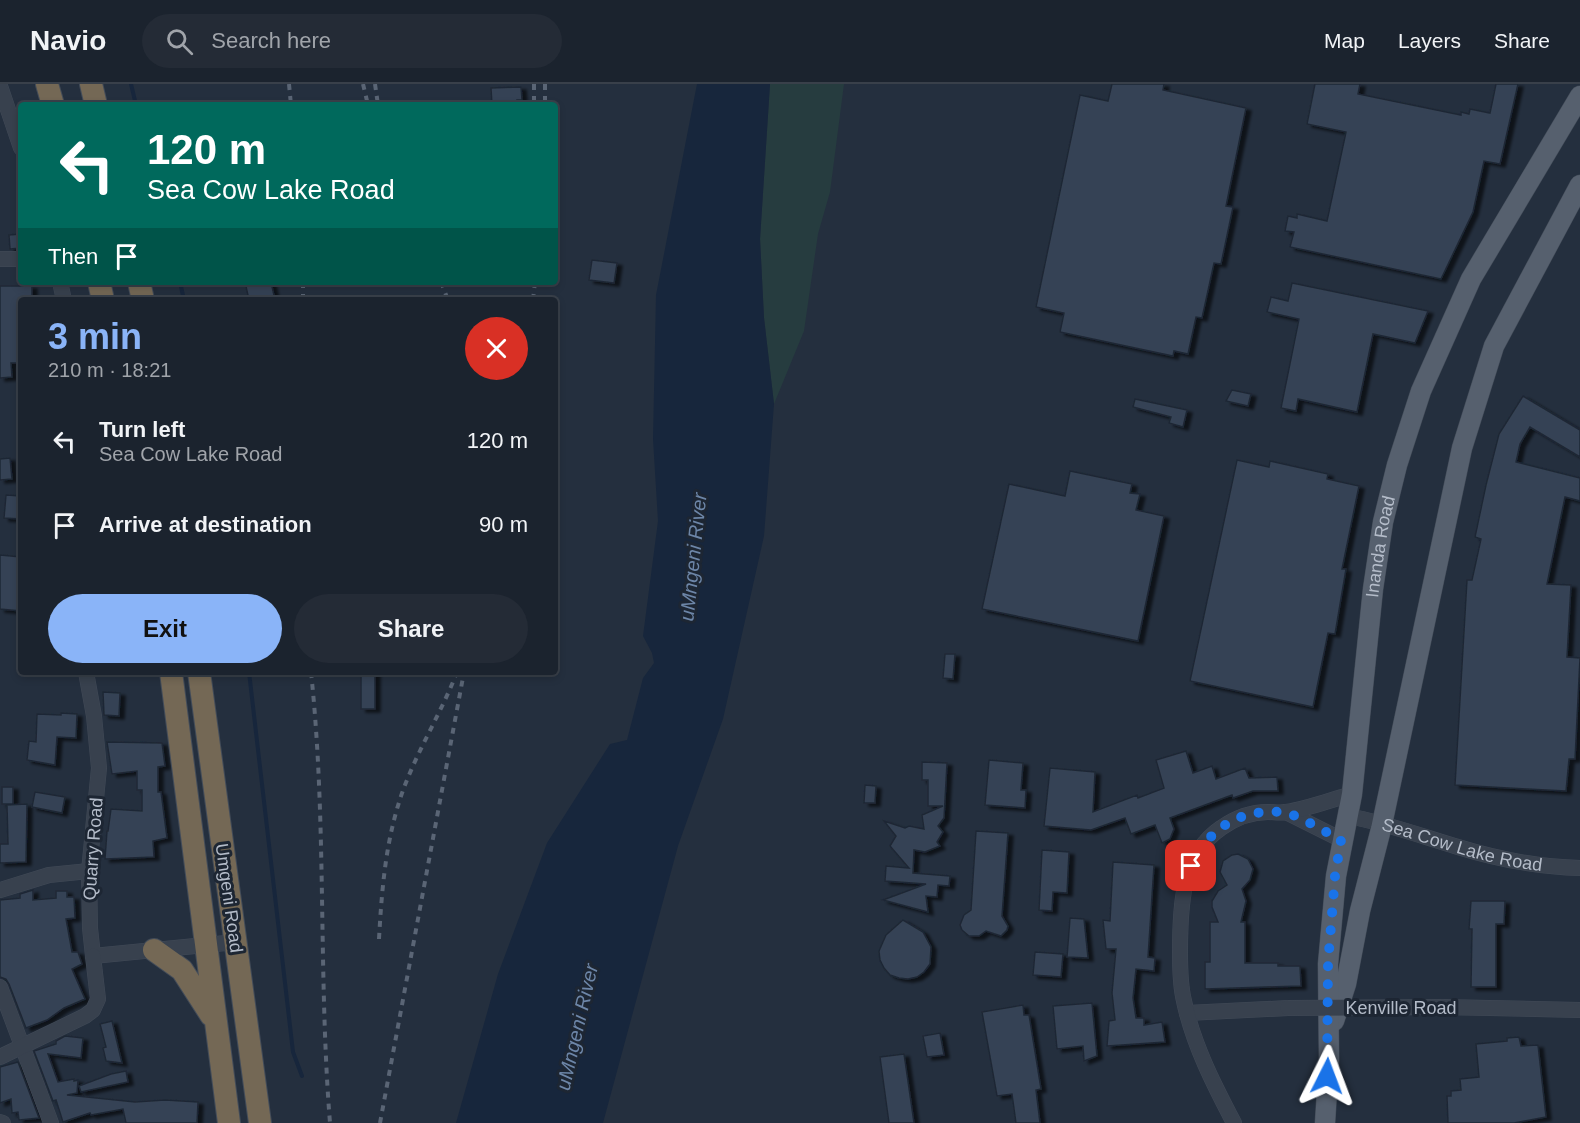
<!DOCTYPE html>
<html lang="en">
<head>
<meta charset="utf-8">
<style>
	:root { --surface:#1b232e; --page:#242b36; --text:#f1f3f6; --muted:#a0a4aa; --line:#39404a; --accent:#8ab4f8 }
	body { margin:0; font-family:Arial,sans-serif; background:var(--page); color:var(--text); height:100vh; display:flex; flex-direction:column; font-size:22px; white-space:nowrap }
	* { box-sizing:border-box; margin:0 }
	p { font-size:20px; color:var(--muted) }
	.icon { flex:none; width:33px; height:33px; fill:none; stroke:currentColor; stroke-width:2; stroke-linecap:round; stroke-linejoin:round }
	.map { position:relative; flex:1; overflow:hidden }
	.drawer { position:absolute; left:18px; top:213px; width:540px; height:378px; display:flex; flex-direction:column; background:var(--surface); border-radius:6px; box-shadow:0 3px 9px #0003,0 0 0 2px var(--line) }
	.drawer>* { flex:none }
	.guide { position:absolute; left:18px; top:18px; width:540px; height:183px; border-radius:6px; box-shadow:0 3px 9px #0003,0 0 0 2px var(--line); background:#00695c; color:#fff; overflow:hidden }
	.pin { position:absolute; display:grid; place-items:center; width:51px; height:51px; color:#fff; margin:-26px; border-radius:12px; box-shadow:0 3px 9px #0006 }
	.me { position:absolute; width:66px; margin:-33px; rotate:3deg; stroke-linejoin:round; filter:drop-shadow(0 0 4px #0008) }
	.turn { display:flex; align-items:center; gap:21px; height:126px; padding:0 30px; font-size:27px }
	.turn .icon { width:78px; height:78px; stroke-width:2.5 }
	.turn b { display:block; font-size:42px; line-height:51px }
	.then { display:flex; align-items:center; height:57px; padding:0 30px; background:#0003; gap:12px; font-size:22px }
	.round { display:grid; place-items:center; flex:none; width:63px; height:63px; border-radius:32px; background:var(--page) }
	.overview { display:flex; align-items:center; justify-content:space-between; height:102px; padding:0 30px }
	h1 { font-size:36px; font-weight:700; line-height:45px; color:var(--accent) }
	.action { display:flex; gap:12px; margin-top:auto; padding:12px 30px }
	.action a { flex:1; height:69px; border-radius:36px; background:var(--accent); color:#111; font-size:24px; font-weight:700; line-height:69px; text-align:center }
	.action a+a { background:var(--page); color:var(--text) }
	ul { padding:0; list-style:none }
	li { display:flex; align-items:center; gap:18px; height:84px; padding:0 30px }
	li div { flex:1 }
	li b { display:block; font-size:22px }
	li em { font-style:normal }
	header { display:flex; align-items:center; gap:36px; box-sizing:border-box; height:84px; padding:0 30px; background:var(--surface); border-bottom:2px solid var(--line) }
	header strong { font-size:28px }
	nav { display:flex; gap:33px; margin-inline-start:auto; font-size:21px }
	.search { width:420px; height:54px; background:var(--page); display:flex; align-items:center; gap:15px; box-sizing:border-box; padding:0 21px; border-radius:33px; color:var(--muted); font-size:22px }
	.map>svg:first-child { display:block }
</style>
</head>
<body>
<header>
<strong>Navio</strong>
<div class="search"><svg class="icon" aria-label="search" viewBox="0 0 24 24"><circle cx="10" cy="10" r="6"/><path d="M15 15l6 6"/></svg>Search here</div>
<nav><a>Map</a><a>Layers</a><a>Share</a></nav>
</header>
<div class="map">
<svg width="1580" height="1039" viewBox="0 0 1580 1039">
	<defs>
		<filter id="shadow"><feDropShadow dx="5" dy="3" stdDeviation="1.5" flood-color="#0009"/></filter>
	</defs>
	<rect width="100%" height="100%" fill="#242f3e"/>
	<!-- green -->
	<path fill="#263c3f" d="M770,0H844L830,108L818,150L804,247L774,320L764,234L760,155Z"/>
	<!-- water -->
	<path fill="#17263c" d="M697,0H770L760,155L764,234L774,320L764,452L723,635L678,762L603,1039H456L498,890L547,759L610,660L627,656L643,594L654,579L652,569L643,552L658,437L653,355L656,211Z"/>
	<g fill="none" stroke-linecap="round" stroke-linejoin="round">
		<!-- stream -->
		<path stroke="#17263c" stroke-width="4" d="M131,0L136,21
			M180,198L184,216
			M249,588L293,968L302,992"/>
	</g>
	<!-- building -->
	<path fill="#364354" stroke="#1f2835" stroke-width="1.5" filter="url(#shadow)" d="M1112,0H1164L1163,6L1246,24L1226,122L1233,123L1221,180L1214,179L1202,234L1196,233L1188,270L1174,267L1173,272L1060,248L1064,229L1036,223L1080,11L1108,17Z
		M1315,0H1360L1358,10L1461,31V28L1469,30L1470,25L1490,29L1496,0H1518L1500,80L1484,77L1473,128L1441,195L1290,163L1294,148L1285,147L1288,132L1297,134V130L1327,137L1346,48L1307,40Z
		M521,3L522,16H517V21H492L491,4Z
		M21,150V164L10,165L9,151Z
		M592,176L617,179L614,199L589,196Z
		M245,198H271L275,216H249Z
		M1292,199L1428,227L1415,259L1373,250L1357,328L1298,315L1296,327L1281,324L1299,235L1267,228L1271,213L1288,217Z
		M0,202H32V216H21V279H11L12,293L0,294Z
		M1232,306L1251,310L1248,322L1226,317Z
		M1523,312L1580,346V373L1530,343L1520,360L1516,378L1580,394V417L1565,413L1547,500L1571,501L1567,573L1580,574L1575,675H1569L1566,707L1455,701L1467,496H1472L1481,455L1475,453L1486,401L1499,350Z
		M1135,315L1187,326L1183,343L1169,339L1171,333L1133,323Z
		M10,374L12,395L0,396V375Z
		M1237,376L1269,383L1270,377L1328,390L1327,395L1359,402L1342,485H1346L1335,550L1328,549L1313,623L1190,597Z
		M1070,387L1132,400L1130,409L1140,410L1136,426L1164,432L1138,557L982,525L1009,400L1065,412Z
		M6,411L21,412V435L4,434Z
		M0,471L21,473L17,505L21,506V527L0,525Z
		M945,570H955L953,595L943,594Z
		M361,588H375V625H361Z
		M103,608L120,609L119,632L104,631Z
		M61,629L77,630L76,654L57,653L55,681L27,676L29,657L36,658L37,630L61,631Z
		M107,658L162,659L165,682L158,683V708H161L167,754L153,757L154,773L105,775L107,747H108L111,725L142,727V706H137V687L112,690Z
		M1186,667L1193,689L1212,682L1216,695L1245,684L1249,694L1277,693L1278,707H1253L1233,714L1232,711L1170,734L1174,745L1170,755L1162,759L1155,741L1131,750L1125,734L1091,746L1044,742L1050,684L1095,688L1093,728L1137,711L1138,714L1164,704L1156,676Z
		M989,676L1023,679L1021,706H1026L1025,724L985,721Z
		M922,678L947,679L944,734L938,742L943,748L937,758L940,762L925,768L914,766L913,789L950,792L949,802L938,801L937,813L926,812L928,828L883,816L926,800L885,797L886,782L909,784L890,762L896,752L884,737L905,744L909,742L924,745L922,731L943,722H928V696H922Z
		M865,701L876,702L875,719H864Z
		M2,703H13V720H2Z
		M35,708L65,713L62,729L32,723Z
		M27,720L26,778L0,779V760H8L7,721Z
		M976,747L1008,749L1002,832L1008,842L1007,846L1001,852L986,847L979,852H969L962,846L960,841L964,831L971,826Z
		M1042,766L1069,768L1067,809L1053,808L1052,827L1039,826Z
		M1238,770L1248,775L1253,785L1250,796L1242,805L1246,817L1241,838H1245V879H1278V882H1300L1301,902L1205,905V878H1210V838H1218L1212,823V817L1218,807L1227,801L1220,788L1223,777L1232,771Z
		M1113,778L1154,781L1148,873L1155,874L1154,887L1136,885L1133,914L1136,934H1144V941L1162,938L1165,958L1107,962L1109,937L1115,936L1112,909L1116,865H1106L1103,836L1110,837Z
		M33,806V816L56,814V807H67V813H74L75,834L66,835L72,868H78L82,880L72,885L85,915L64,924L47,936L26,944L9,900L6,895L0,893V816L20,814V810Z
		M1471,817H1505L1504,840H1496V903H1471L1472,845H1469Z
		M1070,834L1084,835L1088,874L1067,873Z
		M903,836L923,848L931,863L930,880L924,888L917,893L908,895L899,894L890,891L884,884L880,876L879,867L886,851Z
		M1035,868L1063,870L1061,893L1033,891Z
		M1092,919L1097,972L1084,977L1083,962L1057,965L1053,922Z
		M1023,921L1024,931H1029L1041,1005L1036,1006L1040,1039H1016L1012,1010L997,1012L982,928Z
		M112,937L122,979L106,977L103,964L106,963L100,940Z
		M940,949L944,971L927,973L923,952Z
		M65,952L83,954L81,974L48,970L58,998L74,995V997L78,996L77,1009L67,1011L135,1018L165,1016L198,1018L197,1039H126L123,1025L91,1031L90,1029L63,1038L56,1016L53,1017L34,967L56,960V957Z
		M1519,953L1521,962L1538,961L1546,1033L1514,1039H1448L1447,1012H1451V1007L1461,1006L1460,995L1479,993L1476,960L1507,957V954Z
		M904,970L914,1039H889L880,973Z
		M18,978L39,1034L19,1036L18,1028L12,1029L11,1015L0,1019V983Z
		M126,987L128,998L81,1008L79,1002L111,990Z"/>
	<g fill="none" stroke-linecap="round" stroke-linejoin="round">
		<defs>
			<g id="minor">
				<path d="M0,2L21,64"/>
				<path d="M0,175H21"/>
				<path d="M60,198L64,216"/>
				<path d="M86,588L94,632L99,684L89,787L90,844L93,872L236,858"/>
				<path d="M1286,728L1342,756"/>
				<path id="s1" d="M1348,732C1386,739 1421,752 1458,763C1497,775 1539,783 1580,784"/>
				<path d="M0,806L49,791L89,787"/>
				<path d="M0,903L51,1039"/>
				<path d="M1441,923L1580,926"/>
				<path d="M1187,929L1288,924"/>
				<path d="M0,973L85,932L93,926L98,915L93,872"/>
				<path d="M0,1038L3,1039"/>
				<path d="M1234,1039C1214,1001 1193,960 1184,917C1180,901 1180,884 1180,868C1180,824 1181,771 1221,744C1235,734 1251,728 1268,728C1274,728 1280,729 1286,728C1308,725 1330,716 1352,710"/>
			</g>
			<g id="major">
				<path d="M1334,937L1346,900L1360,827L1381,745L1462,364L1494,262L1580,101"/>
				<path id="s2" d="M1325,1039L1329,975L1328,880L1336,792L1352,710L1373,505L1383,438L1397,381L1421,307L1471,195L1580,12"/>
			</g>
			<path id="highway" d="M47,0L53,21
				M91,0L96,21
				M99,198L103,216
				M139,198L143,216
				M171,588L229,1039
				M199,588L260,1039
				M154,866L182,886L211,931"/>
		</defs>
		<!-- minor casing -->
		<use href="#minor" stroke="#414a57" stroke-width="16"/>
		<!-- major casing -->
		<use href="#major" stroke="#414a57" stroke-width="21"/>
		<!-- highway casing -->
		<use href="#highway" stroke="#434c59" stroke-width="24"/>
		<!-- minor -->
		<use href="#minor" stroke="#38414e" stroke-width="15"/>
		<!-- major -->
		<use href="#major" stroke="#56606e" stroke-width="20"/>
		<!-- highway -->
		<use href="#highway" stroke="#746855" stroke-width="22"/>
		<!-- rail -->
		<path stroke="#5a6575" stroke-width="4" stroke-dasharray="6 6" stroke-linecap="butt" d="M289,0L291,21
			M363,0L368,21
			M375,0L378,21
			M534,0V21
			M545,0V21
			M303,198V216
			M441,198L448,216
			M533,216L535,198
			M311,588C327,738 318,889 330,1039
			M379,855C382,802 386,751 405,701C420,662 442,627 457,588
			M380,1039L464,588"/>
		<defs>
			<path id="minor-bridge" d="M1288,924L1441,923"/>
		</defs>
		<!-- minor-bridge casing -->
		<use href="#minor-bridge" stroke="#414a57" stroke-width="16" stroke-linecap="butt"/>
		<!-- minor-bridge -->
		<use href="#minor-bridge" stroke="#38414e" stroke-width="15"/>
	</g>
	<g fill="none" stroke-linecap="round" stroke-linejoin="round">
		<!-- route -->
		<path stroke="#1a73e8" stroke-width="10" stroke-dasharray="0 18" d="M1191,782C1205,751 1233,728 1269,728C1275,728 1282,727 1288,729C1306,736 1324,747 1341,756L1335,792L1328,880L1327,992"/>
	</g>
	<g text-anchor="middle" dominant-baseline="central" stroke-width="6" stroke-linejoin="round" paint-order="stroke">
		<!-- street labels -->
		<g font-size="18" fill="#b4bcc9" stroke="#1d2633">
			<text stroke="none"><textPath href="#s2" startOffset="580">Inanda Road</textPath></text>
			<text stroke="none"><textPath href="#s1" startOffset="118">Sea Cow Lake Road</textPath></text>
			<text transform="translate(93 765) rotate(-86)">Quarry Road</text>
			<text transform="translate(229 814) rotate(82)">Umgeni Road</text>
			<text x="1401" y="924">Kenville Road</text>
		</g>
		<!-- water labels -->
		<g font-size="20" font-style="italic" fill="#6d86a8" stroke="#1d2633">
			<text transform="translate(693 473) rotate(-84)">uMngeni River</text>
			<text transform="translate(577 943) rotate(-77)">uMngeni River</text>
		</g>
	</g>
</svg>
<div class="pin" style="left:1191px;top:782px;background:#d93025"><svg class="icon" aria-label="arrive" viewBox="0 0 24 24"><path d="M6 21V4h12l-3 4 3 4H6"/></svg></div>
<svg class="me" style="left:1327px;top:992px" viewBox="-20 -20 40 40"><path d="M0-17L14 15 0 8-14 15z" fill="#1a73e8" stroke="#fff" stroke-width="4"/></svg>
<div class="guide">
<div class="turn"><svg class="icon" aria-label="left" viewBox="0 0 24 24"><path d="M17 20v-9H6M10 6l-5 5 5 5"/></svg><div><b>120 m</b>Sea Cow Lake Road</div></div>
<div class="then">Then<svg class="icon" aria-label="arrive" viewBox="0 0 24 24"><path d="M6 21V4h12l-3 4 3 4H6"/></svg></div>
</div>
<section class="drawer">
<div class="overview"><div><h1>3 min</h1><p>210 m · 18:21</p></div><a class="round" style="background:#d93025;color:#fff"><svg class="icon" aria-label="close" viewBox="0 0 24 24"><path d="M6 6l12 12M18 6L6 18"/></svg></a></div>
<ul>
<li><svg class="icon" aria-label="left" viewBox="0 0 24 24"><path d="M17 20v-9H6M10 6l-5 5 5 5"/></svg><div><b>Turn left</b><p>Sea Cow Lake Road</p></div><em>120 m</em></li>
<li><svg class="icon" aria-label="arrive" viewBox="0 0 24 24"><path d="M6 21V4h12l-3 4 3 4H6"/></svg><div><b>Arrive at destination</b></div><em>90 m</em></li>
</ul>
<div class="action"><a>Exit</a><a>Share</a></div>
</section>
</div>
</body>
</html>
